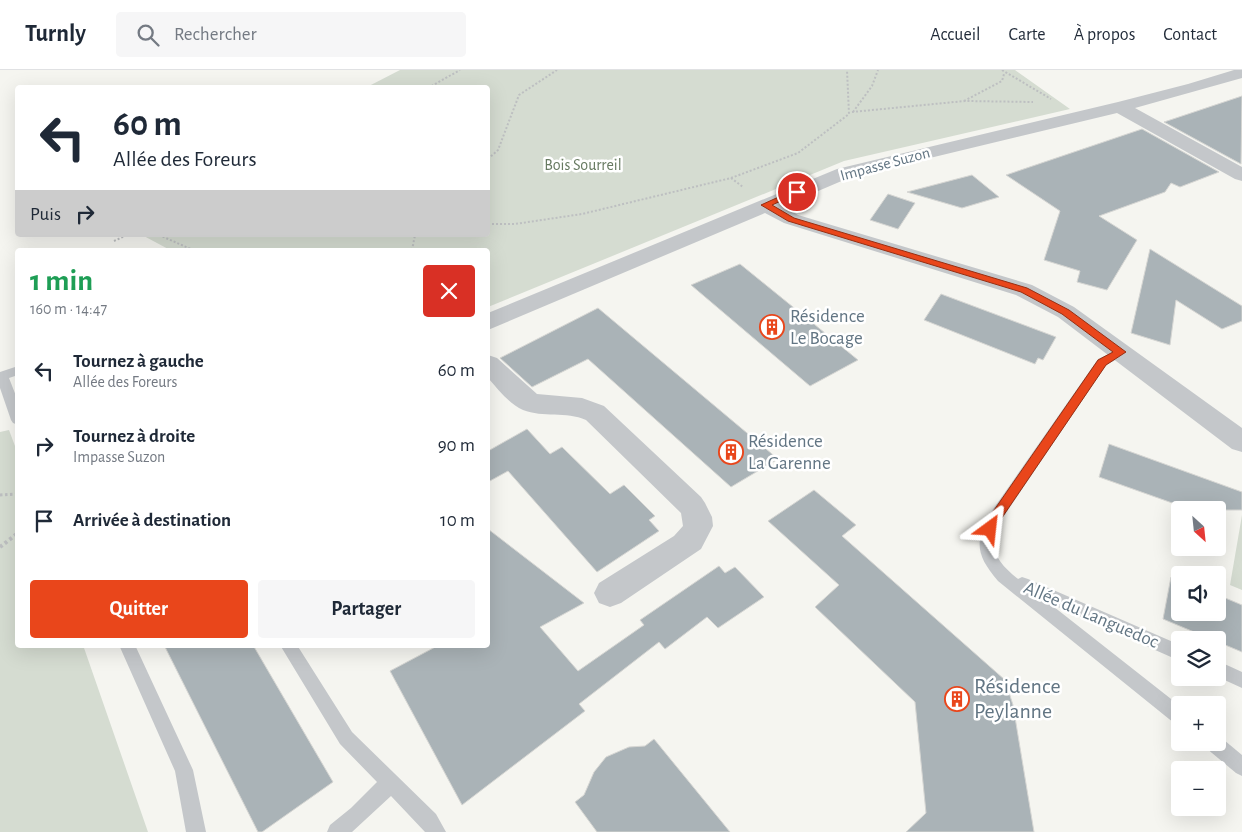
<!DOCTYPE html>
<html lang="fr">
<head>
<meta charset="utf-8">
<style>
	:root { --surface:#fff; --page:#f6f6f7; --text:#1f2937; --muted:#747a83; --line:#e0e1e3; --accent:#e9461b }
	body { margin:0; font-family:"Alegreya Sans",sans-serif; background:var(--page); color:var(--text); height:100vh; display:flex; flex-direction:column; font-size:19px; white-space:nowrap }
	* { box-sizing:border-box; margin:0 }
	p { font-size:16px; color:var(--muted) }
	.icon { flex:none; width:28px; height:28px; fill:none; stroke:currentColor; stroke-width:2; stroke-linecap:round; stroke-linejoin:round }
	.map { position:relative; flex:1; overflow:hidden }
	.drawer { position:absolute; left:15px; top:178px; width:475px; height:400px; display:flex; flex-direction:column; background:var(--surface); border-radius:5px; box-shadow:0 5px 20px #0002 }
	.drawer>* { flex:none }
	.hud { position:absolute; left:15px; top:15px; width:475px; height:152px; border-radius:5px; box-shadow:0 5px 20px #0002; background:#fff; color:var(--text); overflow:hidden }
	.needle { width:32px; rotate:153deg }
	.fabs { position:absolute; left:1171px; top:431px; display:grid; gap:10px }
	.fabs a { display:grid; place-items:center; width:55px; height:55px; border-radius:5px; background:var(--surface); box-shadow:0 5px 20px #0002; font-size:25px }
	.pin { position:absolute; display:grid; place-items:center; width:42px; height:42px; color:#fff; margin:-21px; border:2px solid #fff; border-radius:50%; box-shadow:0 1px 5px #0007 }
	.me { position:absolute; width:55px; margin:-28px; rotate:30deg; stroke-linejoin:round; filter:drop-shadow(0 0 4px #0008) }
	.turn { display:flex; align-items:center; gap:18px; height:105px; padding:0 15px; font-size:22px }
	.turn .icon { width:65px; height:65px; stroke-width:2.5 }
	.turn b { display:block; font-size:35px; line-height:42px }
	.then { display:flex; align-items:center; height:48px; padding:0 15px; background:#0003; gap:10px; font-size:19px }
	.round { display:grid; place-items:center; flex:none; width:52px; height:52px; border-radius:5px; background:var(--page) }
	.head { display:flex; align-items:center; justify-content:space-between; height:85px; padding:0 15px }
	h1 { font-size:30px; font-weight:700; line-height:38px; color:#1e9e55 }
	.cta { display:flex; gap:10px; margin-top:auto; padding:10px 15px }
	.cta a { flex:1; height:58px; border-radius:5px; background:var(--accent); color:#fff; font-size:20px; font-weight:700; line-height:58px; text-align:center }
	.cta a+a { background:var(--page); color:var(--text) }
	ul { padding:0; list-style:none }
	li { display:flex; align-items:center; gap:15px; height:75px; padding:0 15px }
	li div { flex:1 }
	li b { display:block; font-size:19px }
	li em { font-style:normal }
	header { display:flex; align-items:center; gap:30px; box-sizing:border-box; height:70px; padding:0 25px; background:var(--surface); border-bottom:1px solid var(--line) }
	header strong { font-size:24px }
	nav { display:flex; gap:28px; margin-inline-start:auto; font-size:18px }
	.search { width:350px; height:45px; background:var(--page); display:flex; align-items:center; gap:12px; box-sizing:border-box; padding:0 18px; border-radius:5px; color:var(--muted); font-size:19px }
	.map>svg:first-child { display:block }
</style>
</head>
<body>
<header>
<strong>Turnly</strong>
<div class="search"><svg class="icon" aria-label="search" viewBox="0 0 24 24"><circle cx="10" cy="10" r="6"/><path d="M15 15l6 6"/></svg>Rechercher</div>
<nav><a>Accueil</a><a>Carte</a><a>À propos</a><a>Contact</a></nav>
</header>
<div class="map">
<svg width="1242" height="762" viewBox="0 0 1242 762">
	<rect width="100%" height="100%" fill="#f5f5f0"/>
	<!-- green -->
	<path fill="#d5dcd1" d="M400,0H1015L1070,39L844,91L488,237V180H170L142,165H488V18L367,17Z
		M9,360L18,384V575H83L148,762H0V362Z
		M1242,445V520L1230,515Z"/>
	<!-- building -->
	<path fill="#aab3b7" stroke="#d6d6d3" d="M1242,26L1241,94L1164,52Z
		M1142,59L1219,102L1180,117L1171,113L1165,122L1099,146L1137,170L1107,220L1077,212L1080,201L1044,190L1060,141L1006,105Z
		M972,105L999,127L962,138L907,122Z
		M888,124L915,133L898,159L870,150Z
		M1150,179L1242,236V251L1222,259L1176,230L1170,275L1131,263Z
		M740,194L825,263L858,290L810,316L691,215Z
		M941,224L1024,255L1056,267L1043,290L1038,288L1035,294L924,250Z
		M598,238L778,389L731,417L588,289L532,317L500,288Z
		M527,359L550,384L562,377L610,424L624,415L655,446L649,450L659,461L597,502L508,401L488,412V381Z
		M1109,374L1242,422V440H1192L1099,407Z
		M814,420L856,455L842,466L1005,610L1013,635L1034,762H906L926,743L915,632L815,537L839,515L768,451Z
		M488,459L584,533L540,557L578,601L644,555L640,550L719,496L725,503L735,497L764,527L718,558L707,547L665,579L659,572L579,634L585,641L462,735L390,601L439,575H488Z
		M1171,507L1180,510V542H1218V525L1242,535V582L1163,549Z
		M164,575H253L333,712L262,762H258Z
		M654,669L730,762H597L575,732L584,725L594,702L606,687L629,677L645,676Z"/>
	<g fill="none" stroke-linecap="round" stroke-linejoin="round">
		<!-- path-far2 -->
		<path stroke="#bdbfc1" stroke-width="2" stroke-dasharray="2 2" stroke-linecap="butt" d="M1002,0L1051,29
			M428,18L460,0
			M964,31L1002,11L1004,4
			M852,42L965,31L1033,32
			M853,42L872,16L878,0
			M488,89L498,80L519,25L557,0
			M731,108L743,117
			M488,154H515L582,144L731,108L798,83L849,44L847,0
			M159,165L193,180
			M114,171L127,165
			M412,180L415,165"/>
		<!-- path-far1 -->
		<path stroke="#bdbfc1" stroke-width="3" stroke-dasharray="2.5 2.5" stroke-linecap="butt" d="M0,425L18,424"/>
		<!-- path -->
		<path stroke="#bdbfc1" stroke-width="4" stroke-dasharray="3 3" stroke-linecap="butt" d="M0,477L18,463"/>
		<!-- lane -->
		<path fill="#c4c7ca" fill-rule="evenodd" d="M1121,278L1125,279L1127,282L1125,285L1106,295L1000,452C989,480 995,490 1018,509L1022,507L1028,509L1180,575V591L1049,533L1180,636V655L1174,653L998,511C977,486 974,474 989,445L1098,289Z
			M18,296V305L9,308L18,331V355L13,353L11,350L0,318V302Z
			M119,575H135L193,700L206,762H186L175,701Z
			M280,575H297L352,662L436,744L446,762H425L391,726L352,762H327L330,755L351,738L377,712L340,674Z
			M1218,591L1242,602V618L1218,607Z
			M1218,665L1242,685V706L1236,703L1206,678L1203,672H1218Z"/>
		<!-- street -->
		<path fill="#c4c7ca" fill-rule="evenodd" d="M1234,0H1242V8L1135,38L1242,97V111L1235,109L1117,43L851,107L783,136L798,145L1032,215L1074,237L1242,358V382L1232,379L1058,247L1016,225L784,153L765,143L488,260V243L837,99L1118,32L1188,14Z
			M488,285L497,288L537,324L582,328L604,336L701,427L705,433L712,447L713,456L701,479L621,533L610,537L599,533L594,523L599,513L674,466L683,456L681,443L586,350C566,341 543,348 523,340C509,334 498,319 488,308Z"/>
	</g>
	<!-- route -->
	<path fill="#e9461b" stroke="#972e12" d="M794,120L801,122L772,135L794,148L1027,218L1069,240L1126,282L1106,295L999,452L994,462H986L984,459L990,446L1098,290L1113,282L1062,244L1021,222L788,151L761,135Z"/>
	<!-- icons -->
	<defs>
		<symbol id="building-ring" viewBox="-11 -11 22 22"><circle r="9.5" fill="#fff" stroke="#e9461b" stroke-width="1.5"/><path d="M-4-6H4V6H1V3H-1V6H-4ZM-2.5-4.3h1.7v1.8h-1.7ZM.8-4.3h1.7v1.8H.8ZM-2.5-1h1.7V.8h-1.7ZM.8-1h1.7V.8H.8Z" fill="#e9461b"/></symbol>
	</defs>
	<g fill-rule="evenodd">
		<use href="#building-ring" x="758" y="243" width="28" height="28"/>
		<use href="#building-ring" x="717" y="368" width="28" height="28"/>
		<use href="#building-ring" x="943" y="615" width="28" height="28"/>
	</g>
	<g text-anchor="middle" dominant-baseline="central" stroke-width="5" stroke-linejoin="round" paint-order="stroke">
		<!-- far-street labels -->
		<g font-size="16" fill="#627583" stroke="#fff">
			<text transform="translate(885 94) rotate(-15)">Impasse Suzon</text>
		</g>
		<!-- far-park labels -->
		<g font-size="16" fill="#677a61" stroke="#fff">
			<text x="583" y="95">Bois Sourreil</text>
		</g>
		<!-- poi labels -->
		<g font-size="19" fill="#627583" stroke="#fff" text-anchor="start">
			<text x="790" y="246">Résidence<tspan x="790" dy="22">Le Bocage</tspan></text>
			<text x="748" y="371">Résidence<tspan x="748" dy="22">La Garenne</tspan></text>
		</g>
		<!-- street labels -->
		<g font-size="19" fill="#627583" stroke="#fff">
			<text transform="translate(1091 545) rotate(23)">Allée du Languedoc</text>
		</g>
		<!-- near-poi labels -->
		<g font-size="22" fill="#627583" stroke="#fff" text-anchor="start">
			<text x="974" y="616">Résidence<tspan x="974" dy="25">Peylanne</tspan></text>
		</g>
	</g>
</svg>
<div class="fabs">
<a><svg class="needle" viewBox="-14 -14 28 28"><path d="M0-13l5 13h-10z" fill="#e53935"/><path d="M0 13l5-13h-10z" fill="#747a83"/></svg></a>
<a><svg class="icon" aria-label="sound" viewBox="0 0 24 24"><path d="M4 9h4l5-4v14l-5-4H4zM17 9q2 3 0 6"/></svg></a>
<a><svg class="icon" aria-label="layers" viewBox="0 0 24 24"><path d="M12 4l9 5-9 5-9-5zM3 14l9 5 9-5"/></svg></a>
<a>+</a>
<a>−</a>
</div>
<div class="pin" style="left:797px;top:122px;background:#d93025"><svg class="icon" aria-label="arrive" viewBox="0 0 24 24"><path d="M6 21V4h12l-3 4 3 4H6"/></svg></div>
<svg class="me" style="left:990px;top:459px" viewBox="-20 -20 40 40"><path d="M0-17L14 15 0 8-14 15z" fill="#e9461b" stroke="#fff" stroke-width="4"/></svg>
<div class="hud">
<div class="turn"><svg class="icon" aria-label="left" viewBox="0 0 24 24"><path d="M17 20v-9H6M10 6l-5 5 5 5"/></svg><div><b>60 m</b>Allée des Foreurs</div></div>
<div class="then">Puis<svg class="icon" aria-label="right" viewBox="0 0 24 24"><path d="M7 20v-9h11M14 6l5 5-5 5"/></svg></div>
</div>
<section class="drawer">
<div class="head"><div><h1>1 min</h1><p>160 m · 14:47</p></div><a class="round" style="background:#d93025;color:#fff"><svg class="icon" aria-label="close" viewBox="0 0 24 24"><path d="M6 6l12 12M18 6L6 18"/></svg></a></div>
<ul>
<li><svg class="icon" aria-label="left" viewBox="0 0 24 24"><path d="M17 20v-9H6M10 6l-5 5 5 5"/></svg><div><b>Tournez à gauche</b><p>Allée des Foreurs</p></div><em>60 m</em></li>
<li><svg class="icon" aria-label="right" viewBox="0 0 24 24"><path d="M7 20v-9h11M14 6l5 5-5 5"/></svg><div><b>Tournez à droite</b><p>Impasse Suzon</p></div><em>90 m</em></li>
<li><svg class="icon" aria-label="arrive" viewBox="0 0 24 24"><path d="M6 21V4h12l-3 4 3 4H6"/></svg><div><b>Arrivée à destination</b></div><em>10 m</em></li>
</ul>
<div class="cta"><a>Quitter</a><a>Partager</a></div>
</section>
</div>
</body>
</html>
